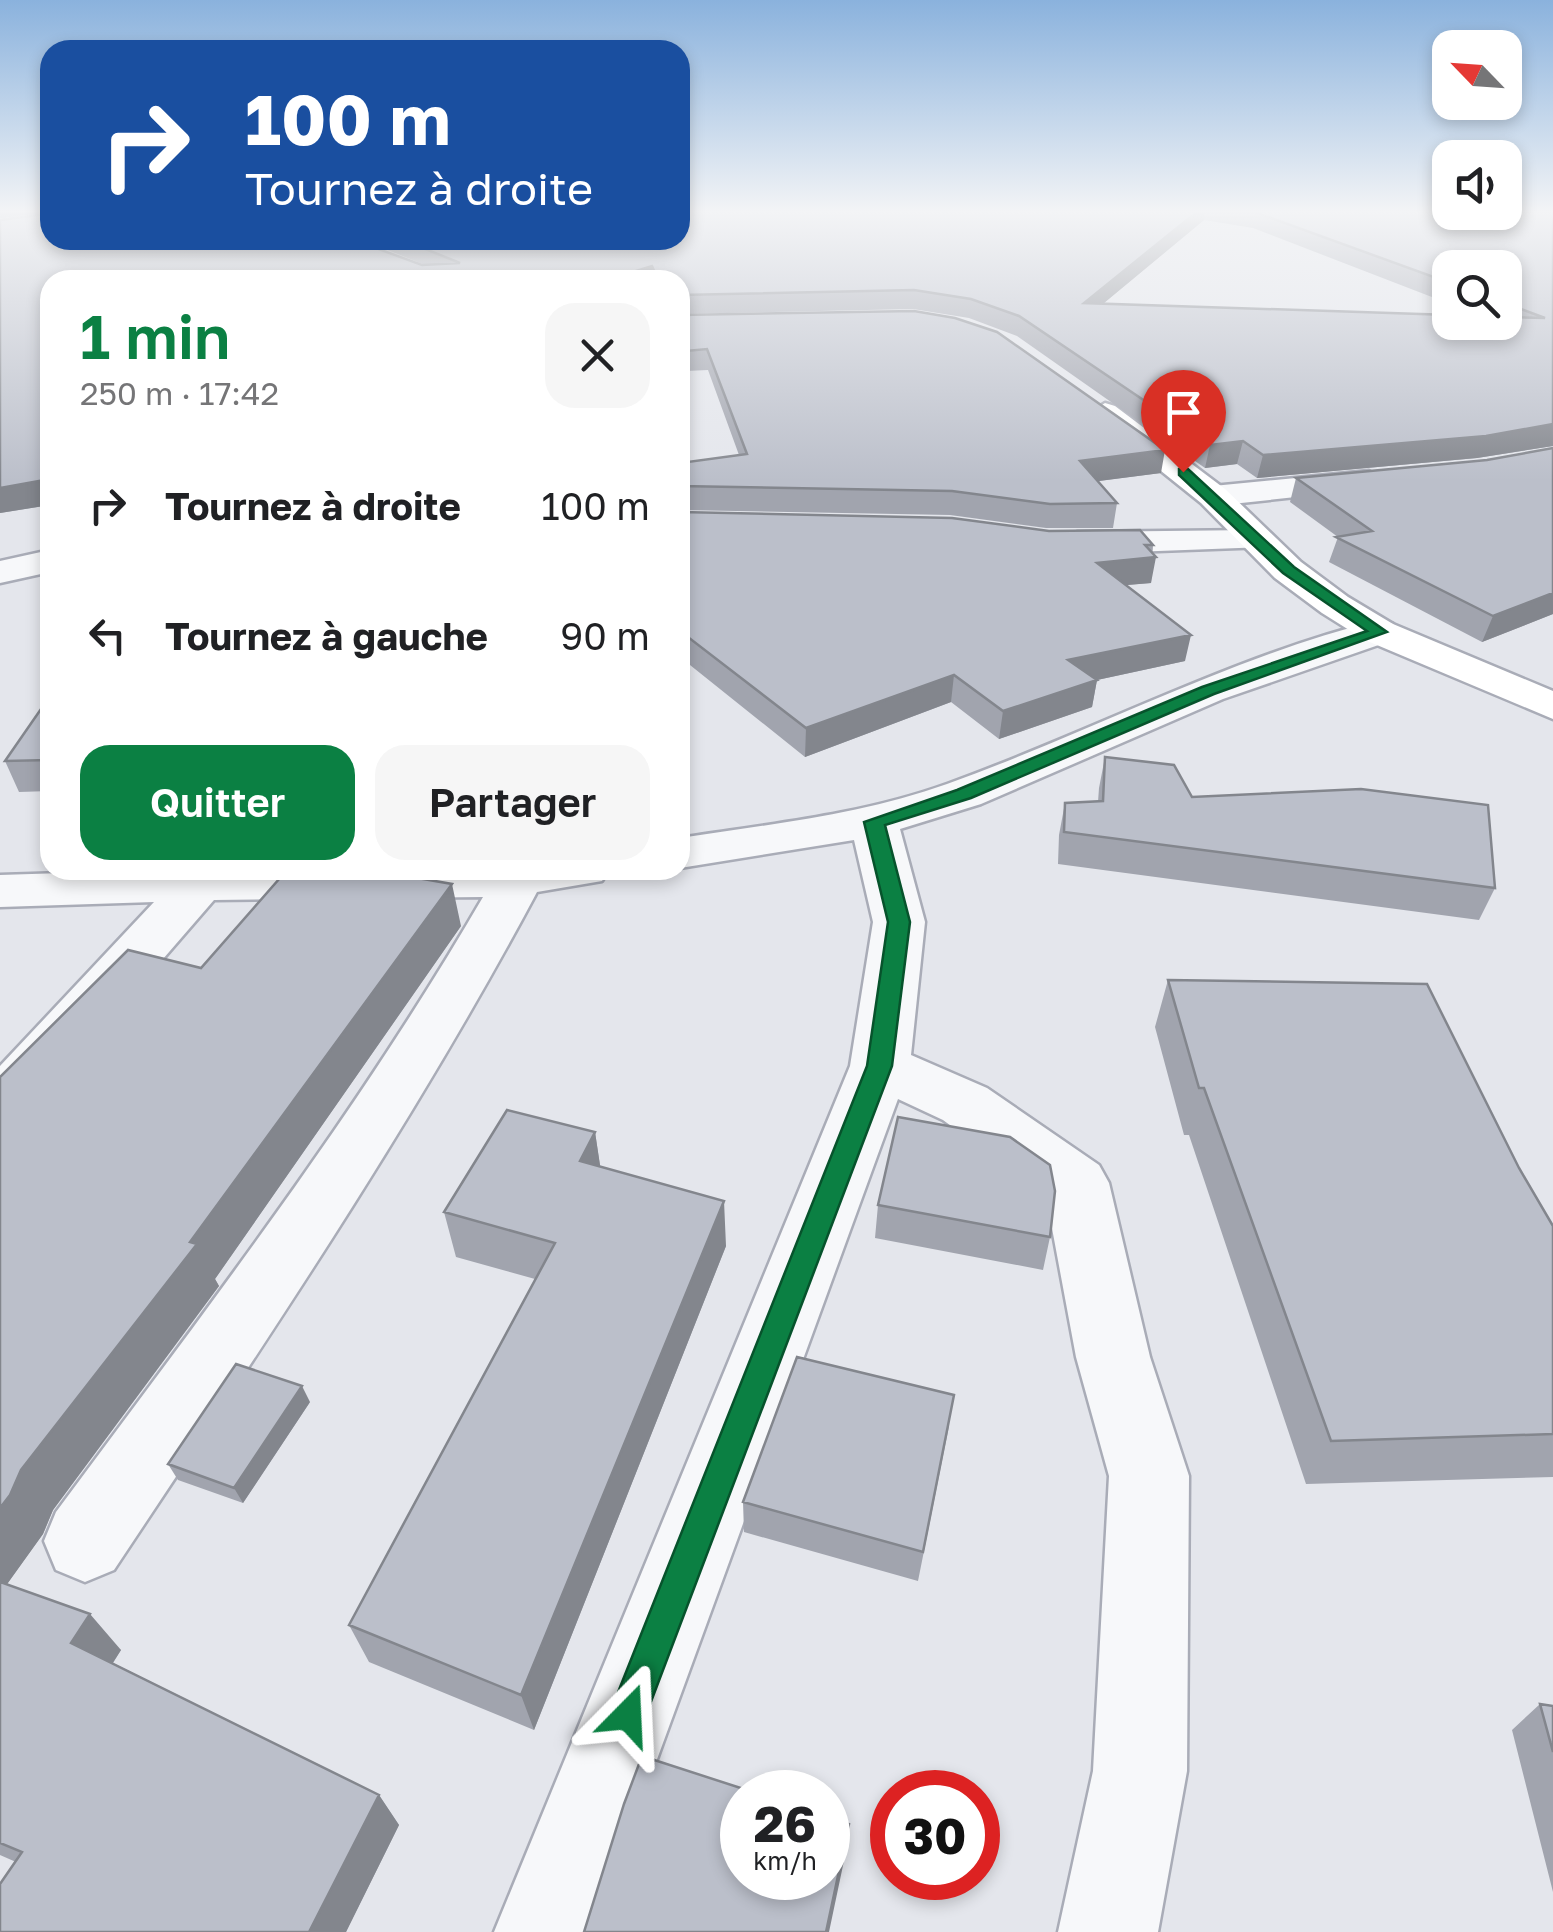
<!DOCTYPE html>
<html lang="fr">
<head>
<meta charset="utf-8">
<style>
	:root { --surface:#fff; --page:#f6f6f6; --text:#202124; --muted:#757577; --accent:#0b8043 }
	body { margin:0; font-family:"Golos Text",sans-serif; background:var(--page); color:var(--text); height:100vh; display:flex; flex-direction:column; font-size:38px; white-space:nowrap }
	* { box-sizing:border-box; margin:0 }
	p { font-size:32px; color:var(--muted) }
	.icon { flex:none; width:55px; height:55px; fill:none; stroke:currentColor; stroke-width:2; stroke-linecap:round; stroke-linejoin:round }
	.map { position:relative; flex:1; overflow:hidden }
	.drawer { position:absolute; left:40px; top:270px; width:650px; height:610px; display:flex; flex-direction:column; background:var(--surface); border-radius:30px; box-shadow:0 5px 15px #0003 }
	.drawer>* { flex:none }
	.guide { position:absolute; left:40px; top:40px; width:650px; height:210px; border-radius:30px; box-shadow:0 5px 15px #0003; background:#1a4fa0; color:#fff; overflow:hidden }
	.needle { width:65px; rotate:295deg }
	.fabs { position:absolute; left:1432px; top:30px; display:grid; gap:20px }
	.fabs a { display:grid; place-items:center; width:90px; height:90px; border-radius:20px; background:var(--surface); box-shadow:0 5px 15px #0003; font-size:50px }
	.speed { position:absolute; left:720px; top:1770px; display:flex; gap:20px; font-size:50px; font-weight:700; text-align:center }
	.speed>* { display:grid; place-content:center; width:130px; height:130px; border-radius:50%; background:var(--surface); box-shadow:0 5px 15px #0003; line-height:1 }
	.speed small { font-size:25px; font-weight:400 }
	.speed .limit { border:15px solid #d22; background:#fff; color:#111 }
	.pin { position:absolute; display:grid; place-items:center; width:85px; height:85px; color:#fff; margin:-102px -42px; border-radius:50% 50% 50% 0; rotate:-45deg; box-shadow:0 0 10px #0007 }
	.pin .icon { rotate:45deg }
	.me { position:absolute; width:110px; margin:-55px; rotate:21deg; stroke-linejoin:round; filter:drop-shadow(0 0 8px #0008) }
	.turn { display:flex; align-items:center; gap:35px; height:210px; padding:0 40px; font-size:45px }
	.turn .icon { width:130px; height:130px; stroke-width:2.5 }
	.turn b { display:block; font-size:70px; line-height:85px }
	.round { display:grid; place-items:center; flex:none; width:105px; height:105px; border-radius:30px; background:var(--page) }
	.head { display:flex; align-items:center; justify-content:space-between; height:170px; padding:0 40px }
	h1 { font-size:60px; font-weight:600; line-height:75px; color:var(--accent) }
	.action { display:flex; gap:20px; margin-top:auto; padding:20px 40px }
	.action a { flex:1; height:115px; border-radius:30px; background:var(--accent); color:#fff; font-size:40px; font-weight:600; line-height:115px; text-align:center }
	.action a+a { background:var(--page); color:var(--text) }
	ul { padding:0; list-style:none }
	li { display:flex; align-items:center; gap:30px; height:130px; padding:0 40px }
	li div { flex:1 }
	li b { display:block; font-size:38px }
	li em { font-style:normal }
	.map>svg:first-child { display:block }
</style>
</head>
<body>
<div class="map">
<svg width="1553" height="1932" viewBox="0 0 1553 1932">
	<rect width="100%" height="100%" fill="#e4e6ec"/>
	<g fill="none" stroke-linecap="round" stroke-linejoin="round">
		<defs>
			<path id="street" d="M1369,471L1385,481L1380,488L1213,506L1197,496L1213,486Z
				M1254,530L1266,533L1271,540L1266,547L1077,554L1065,550L1059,543L1065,536L1077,532Z
				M50,550V572L0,583V561Z
				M1379,620L1393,624L1399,632L1393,640L1223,699L981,804L900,829L925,922L911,1055L987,1088L1099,1165L1109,1183L1150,1357L1189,1476L1187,1771L1158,1932H1058L1093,1771L1109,1476L1076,1357L1046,1196L943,1120L898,1099L594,1932H494L850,1066L873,922L854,840L680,868V838C770,824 861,815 947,784C1092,732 1228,658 1379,620Z
				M158,870H609L602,881L537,892C411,1128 262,1347 114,1570L85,1582L56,1570L44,1541L56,1512C205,1311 357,1114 483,897L214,900L22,1122L0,1129V1066L154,902L0,907V875Z"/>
			<path id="secondary" d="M1105,403L1115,406L1225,489L1301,562L1348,597L1393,624L1553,691V719L1365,640L1322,613L1275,578L1201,503L1095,418L1091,412Z"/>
		</defs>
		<!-- street casing -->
		<use href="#street" stroke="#a9acb7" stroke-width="5"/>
		<!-- secondary casing -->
		<use href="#secondary" stroke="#a9acb7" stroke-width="5"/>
		<!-- street -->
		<use href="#street" fill="#f7f8fa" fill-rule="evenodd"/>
		<!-- secondary -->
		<use href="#secondary" fill="#fff" fill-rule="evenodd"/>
	</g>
	<!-- wall -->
	<path fill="#a1a4ae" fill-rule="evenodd" d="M0,211H50L422,265H425L363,240H680V211H1553V446L1477,458L1257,478L1237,464L1205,468L1017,336L969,318L913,309L680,314V280H50V505L0,513L45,213L0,218ZM1204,220L1253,228L1450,304V268H1505V322L1104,303Z
		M680,315L1161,473L1098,481L1117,503L1113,528H1046L950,515L680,510V463L739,455L708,370L686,371L680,354Z
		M1553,448V614L1482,642L1329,562L1338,537L1290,502L1296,478L1487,460Z
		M680,512L1153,545L1151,583L1126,585L1185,661L1097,680L1092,707L999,739L951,702L805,757L680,657Z
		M50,709V791L19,792L5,761Z
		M1105,757L1192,797L1495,888L1479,920L1058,864L1059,835L1065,803L1098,802L1099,788Z
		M461,926L215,1279L219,1286L53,1510L43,1534L7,1584L121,1650L113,1663L379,1795L399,1825L346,1932H0L16,1862L0,1855V1077L201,968Z
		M1168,980L1519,1168L1553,1226V1477L1306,1484L1189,1135H1184L1155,1027Z
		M595,1132L600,1166L726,1246L534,1730L369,1662L349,1625L535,1279L456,1257L444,1212Z
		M878,1205L1050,1237L1043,1270L875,1238Z
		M310,1402L243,1503L178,1480L168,1464Z
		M949,1426L918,1581L744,1532L743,1502Z
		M1540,1704L1553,1706V1892L1512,1730Z"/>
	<!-- shaded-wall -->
	<path fill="#83868d" d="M0,211H50V212L0,218Z
		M1198,211H1205L1204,220L1081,322L1084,303Z
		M652,266L653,280H607Z
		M1553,424V446L1477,458L1257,478L1263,455Z
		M1243,441L1237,464L1205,468L1210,445Z
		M1165,450L1161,473L1076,484L1080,461Z
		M50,479V505L0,513V488Z
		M1156,557L1151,583L1092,588L1097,563Z
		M1553,593V614L1482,642L1493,616Z
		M1191,635L1185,661L1097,680L1092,707L999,739L1003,711L1068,660Z
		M954,675L951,702L805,757L806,728Z
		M452,884L461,926L215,1279L219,1286L53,1510L43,1534L0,1594V1508L21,1470Z
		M595,1132L602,1178L580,1161Z
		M724,1201L726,1246L534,1730L521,1695Z
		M302,1386L310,1402L243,1503L234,1488Z
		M90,1614L121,1650L103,1678L71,1643Z
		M379,1795L399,1825L346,1932H309Z
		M849,1824L845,1856L829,1932H826Z"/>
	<!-- building -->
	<path fill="#bbbfca" stroke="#83868d" stroke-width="2.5" d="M45,211H50V240H354L422,265L460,263L403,240H680V211H1198L1084,303L1450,315V322H1505V317L1545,318L1505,303V268H1450V283L1252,211H1450V212L1553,211V424L1486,436L1263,455L1243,441L1210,445L1019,316L971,299L914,290L680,295V280H658L652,266L607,280H50V479L0,488V220L45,214Z
		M914,311L955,318L997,332L1165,450L1080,461L1117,503L1050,504L952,491L680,486V463L747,454L707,349L686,351L680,337V315Z
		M1553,448V593L1493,616L1336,537L1372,531L1296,478L1487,460Z
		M680,512L952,518L1049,531L1140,530L1153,545H1145L1156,557L1097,563L1191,635L1068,660L1097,680L1003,711L954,675L806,728L680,631Z
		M41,709H50V760L5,761Z
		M1105,757L1174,765L1192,797L1361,789L1488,805L1495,888L1064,832L1065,803L1103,801Z
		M287,870H371L452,884L190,1242L197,1244L21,1470L10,1495L0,1508V1077L128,950L201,968Z
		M1168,980L1427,984L1519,1168L1553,1226V1434L1331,1441L1204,1088H1199Z
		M507,1110L595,1132L580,1161L724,1201L521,1695L349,1625L555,1243L444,1212Z
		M898,1117L1010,1137L1050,1165L1055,1191L1050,1237L878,1205Z
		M797,1357L954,1395L923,1552L743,1502Z
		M236,1364L302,1386L234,1488L168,1464Z
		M0,1582L90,1614L71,1643L379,1795L309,1932H0V1884L22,1852L0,1843Z
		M1540,1704L1553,1706V1752Z
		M642,1756L753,1792H742V1878H828V1817L849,1824L826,1932H584L624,1804Z"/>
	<!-- sky -->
	<linearGradient id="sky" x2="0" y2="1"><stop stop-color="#8ab2dd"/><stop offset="0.44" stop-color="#f3f4f6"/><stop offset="1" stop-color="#f3f4f6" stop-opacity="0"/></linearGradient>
	<rect width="1553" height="481" fill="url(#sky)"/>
	<!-- route -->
	<path fill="#0b8043" stroke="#07532c" stroke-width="2.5" d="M1179,469H1188L1294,567L1387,632L1214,694L971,798L885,825L910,922L892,1066L641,1728L628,1733L615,1728L609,1715L867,1066L888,922L864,822L957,790L1202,687L1367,631L1283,573L1179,475Z"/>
</svg>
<div class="fabs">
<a><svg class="needle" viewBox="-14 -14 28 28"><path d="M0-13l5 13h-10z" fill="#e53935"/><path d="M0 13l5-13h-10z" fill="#757577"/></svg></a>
<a><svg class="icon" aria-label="sound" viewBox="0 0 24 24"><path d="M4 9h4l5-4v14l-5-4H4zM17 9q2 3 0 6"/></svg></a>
<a><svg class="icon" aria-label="search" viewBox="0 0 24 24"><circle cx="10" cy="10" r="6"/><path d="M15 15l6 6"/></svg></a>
</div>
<div class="speed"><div>26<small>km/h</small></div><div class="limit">30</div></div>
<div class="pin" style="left:1183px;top:472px;background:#d93025"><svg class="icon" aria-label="arrive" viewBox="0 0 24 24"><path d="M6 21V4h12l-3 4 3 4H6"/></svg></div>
<svg class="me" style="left:628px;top:1715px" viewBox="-20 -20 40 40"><path d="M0-17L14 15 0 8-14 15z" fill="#0b8043" stroke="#fff" stroke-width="4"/></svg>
<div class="guide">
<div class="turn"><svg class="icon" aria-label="right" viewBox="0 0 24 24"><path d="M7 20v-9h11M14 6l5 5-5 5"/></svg><div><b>100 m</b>Tournez à droite</div></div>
</div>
<section class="drawer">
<div class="head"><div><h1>1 min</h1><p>250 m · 17:42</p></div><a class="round"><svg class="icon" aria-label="close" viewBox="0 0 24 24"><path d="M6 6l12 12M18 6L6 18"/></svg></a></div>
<ul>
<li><svg class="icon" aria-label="right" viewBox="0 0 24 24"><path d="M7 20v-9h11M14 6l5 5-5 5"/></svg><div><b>Tournez à droite</b></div><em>100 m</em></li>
<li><svg class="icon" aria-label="left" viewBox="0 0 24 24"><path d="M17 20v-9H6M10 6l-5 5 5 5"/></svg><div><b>Tournez à gauche</b></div><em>90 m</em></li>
</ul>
<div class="action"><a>Quitter</a><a>Partager</a></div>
</section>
</div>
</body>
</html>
